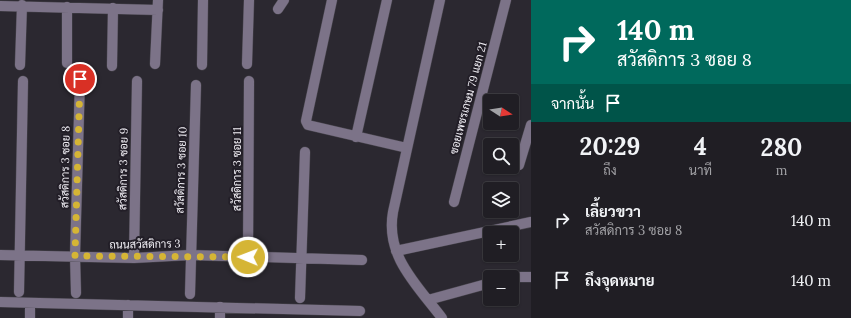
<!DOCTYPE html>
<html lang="th">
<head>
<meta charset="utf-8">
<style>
	:root { --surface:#201e24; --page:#2d2b31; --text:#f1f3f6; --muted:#a2a2a6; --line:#3d3c41 }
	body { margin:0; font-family:Lora,Sarabun,serif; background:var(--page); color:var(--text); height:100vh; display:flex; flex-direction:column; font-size:15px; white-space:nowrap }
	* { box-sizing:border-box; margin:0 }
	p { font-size:13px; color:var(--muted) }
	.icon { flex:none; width:22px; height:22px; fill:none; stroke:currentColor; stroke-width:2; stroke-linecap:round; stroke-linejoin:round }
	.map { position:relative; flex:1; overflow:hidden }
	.side { display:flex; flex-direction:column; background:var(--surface); width:320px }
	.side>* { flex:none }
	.top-card { background:#00695c; color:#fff; overflow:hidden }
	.needle { width:26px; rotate:102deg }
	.buttons { position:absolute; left:483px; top:94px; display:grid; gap:8px }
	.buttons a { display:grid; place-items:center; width:36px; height:36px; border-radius:4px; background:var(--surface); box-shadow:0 1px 3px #0004,0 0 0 1px var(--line); font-size:20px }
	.pin { position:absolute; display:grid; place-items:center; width:34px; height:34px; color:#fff; margin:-17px; border:2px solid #fff; border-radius:50%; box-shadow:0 1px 4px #0007 }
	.me { position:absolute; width:44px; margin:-22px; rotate:271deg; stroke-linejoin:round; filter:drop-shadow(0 0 3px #0008) }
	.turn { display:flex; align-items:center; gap:14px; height:84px; padding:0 20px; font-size:18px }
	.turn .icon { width:52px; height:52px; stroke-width:2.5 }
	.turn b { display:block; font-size:28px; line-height:34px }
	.then { display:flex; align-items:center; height:38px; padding:0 20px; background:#0003; gap:8px; font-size:15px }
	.eta { display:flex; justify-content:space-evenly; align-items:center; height:68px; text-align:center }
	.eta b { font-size:24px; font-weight:800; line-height:28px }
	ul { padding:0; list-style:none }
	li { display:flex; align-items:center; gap:12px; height:60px; padding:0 20px }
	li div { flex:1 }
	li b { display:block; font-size:15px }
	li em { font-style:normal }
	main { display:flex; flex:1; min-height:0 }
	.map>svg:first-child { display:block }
</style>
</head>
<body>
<main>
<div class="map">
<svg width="531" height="318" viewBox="0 0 531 318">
	<rect width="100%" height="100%" fill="#2b2830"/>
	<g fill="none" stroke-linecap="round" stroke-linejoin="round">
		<defs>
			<path id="minor" d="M332,0L306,121L308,125L407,148
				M440,0L393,212C385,256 417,285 442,318
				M0,6L158,10
				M278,9L284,0
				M67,63V7
				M155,64L158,0
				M247,64L249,0
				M20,65L22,5
				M202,65L203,0
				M112,66L113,8
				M356,137L387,0
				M519,165L531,125
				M454,202L506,0
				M396,251L531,222
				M0,255L134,258L190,255L362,260
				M248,257L249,81
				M134,258L137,81
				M512,277H531
				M19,292L23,81
				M76,293L75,256L80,79
				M190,294L196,85
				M300,298L305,152
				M428,300L490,283
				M0,302L360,311
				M30,318V303
				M128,318V305
				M220,318V307"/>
		</defs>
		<!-- minor casing -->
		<use href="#minor" stroke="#47444c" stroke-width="11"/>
		<!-- minor -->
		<use href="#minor" stroke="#7c7388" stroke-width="10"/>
	</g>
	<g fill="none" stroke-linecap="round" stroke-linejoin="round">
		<!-- route -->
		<path stroke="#d5b535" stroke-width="7" stroke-dasharray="0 12.6" d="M80,79L75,256L248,257"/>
	</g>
	<g text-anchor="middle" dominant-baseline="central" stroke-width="4" stroke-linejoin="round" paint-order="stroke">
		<!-- street labels -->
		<g font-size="11" fill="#f1eff5" stroke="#221e27">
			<text transform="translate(468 98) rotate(-75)">ซอยเพชรเกษม 79 แยก 21</text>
			<text transform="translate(65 167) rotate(-89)">สวัสดิการ 3 ซอย 8</text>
			<text transform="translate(123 169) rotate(-89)">สวัสดิการ 3 ซอย 9</text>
			<text transform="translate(237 169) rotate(-90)">สวัสดิการ 3 ซอย 11</text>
			<text transform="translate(181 170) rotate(-88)">สวัสดิการ 3 ซอย 10</text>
			<text transform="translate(145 244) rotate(-1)">ถนนสวัสดิการ 3</text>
		</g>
	</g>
</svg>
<div class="buttons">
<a><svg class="needle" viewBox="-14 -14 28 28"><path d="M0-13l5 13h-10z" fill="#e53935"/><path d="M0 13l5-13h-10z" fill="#a2a2a6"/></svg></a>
<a><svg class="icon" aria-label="search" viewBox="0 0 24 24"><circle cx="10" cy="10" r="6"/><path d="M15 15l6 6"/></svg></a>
<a><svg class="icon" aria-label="layers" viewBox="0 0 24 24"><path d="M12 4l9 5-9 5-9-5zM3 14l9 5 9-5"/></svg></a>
<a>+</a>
<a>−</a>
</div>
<div class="pin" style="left:80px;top:79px;background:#d93025"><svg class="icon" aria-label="arrive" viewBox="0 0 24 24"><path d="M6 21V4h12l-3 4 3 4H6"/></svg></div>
<svg class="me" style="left:248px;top:257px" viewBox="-20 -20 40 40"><circle r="17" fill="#d5b535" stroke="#fff" stroke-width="3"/><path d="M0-11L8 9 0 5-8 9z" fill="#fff"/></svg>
</div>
<section class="side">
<div class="top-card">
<div class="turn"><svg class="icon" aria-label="right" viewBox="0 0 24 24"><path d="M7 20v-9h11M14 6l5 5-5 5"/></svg><div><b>140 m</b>สวัสดิการ 3 ซอย 8</div></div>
<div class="then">จากนั้น<svg class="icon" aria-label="arrive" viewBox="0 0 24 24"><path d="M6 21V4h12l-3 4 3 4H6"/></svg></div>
</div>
<div class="eta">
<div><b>20:29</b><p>ถึง</p></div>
<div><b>4</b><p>นาที</p></div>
<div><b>280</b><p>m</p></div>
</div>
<ul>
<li><svg class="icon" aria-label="right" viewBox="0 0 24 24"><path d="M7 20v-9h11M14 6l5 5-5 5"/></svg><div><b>เลี้ยวขวา</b><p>สวัสดิการ 3 ซอย 8</p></div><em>140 m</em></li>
<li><svg class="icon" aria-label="arrive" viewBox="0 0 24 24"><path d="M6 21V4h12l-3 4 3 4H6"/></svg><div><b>ถึงจุดหมาย</b></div><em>140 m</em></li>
</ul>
</section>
</main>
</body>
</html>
